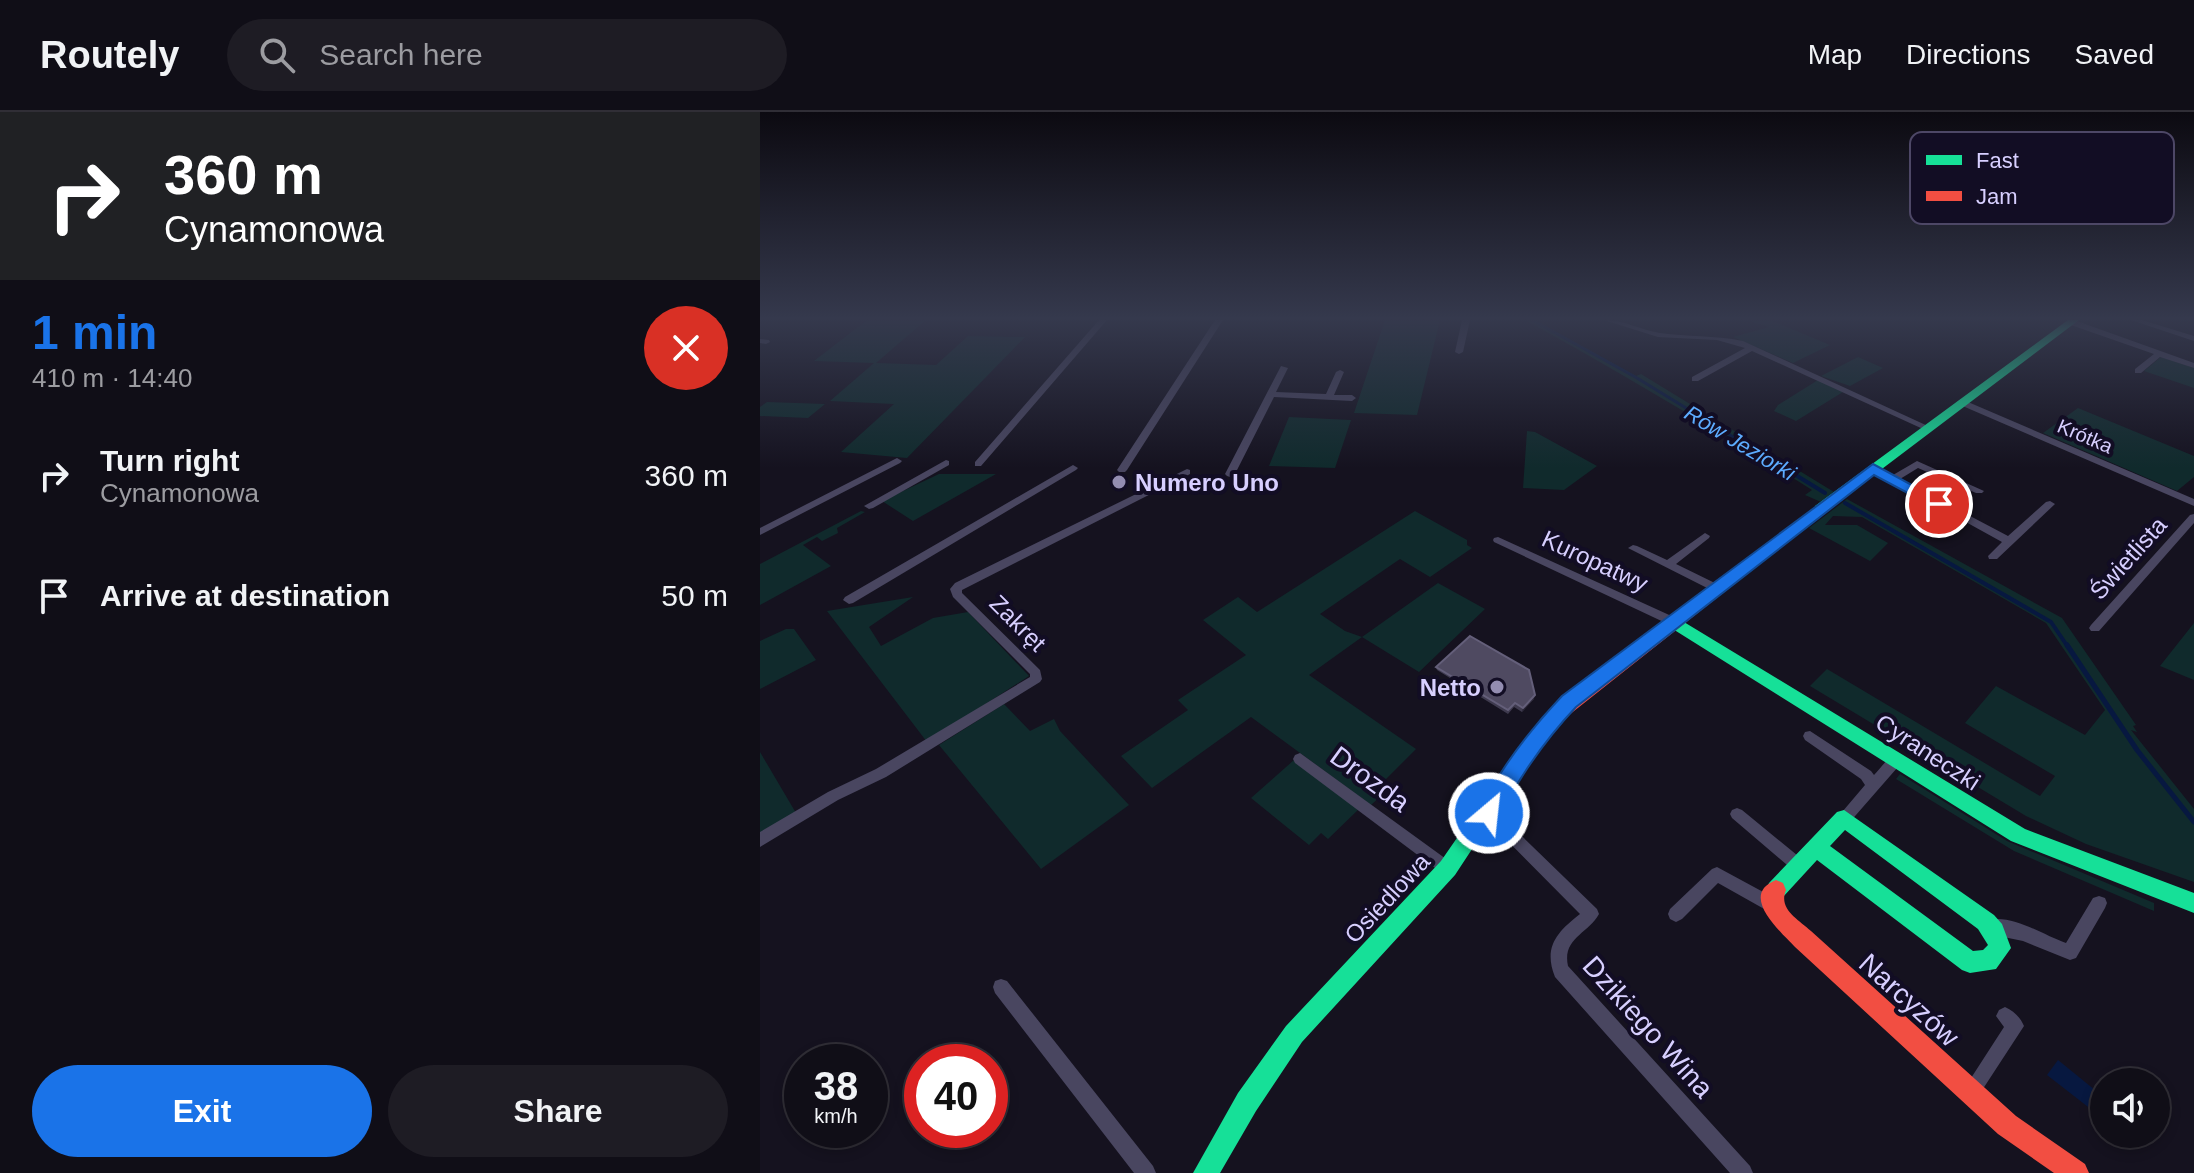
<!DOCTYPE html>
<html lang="en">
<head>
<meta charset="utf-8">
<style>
	:root { --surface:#100e17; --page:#1e1c24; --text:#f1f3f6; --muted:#9c9ca1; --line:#302e36; --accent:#1a73e8 }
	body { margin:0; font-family:Arial,sans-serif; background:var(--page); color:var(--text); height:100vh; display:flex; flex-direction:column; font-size:30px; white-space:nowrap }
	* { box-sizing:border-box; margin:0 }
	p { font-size:26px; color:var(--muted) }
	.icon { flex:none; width:44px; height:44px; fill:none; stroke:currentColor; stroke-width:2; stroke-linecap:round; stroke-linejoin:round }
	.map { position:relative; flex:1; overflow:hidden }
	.details { display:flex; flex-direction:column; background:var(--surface); width:760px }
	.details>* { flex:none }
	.guide { background:#202124; color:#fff; overflow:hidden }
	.controls { position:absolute; left:1330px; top:956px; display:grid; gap:16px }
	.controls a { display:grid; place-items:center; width:80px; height:80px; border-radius:50%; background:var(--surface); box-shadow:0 4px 12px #0003,0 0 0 2px var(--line); font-size:40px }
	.speed { position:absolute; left:24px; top:932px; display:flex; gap:16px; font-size:40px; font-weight:700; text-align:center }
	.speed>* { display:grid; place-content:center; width:104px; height:104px; border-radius:50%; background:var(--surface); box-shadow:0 4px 12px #0003,0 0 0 2px var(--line); line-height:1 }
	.speed small { font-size:20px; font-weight:400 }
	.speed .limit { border:12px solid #d22; background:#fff; color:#111 }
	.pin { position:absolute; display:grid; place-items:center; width:68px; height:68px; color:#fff; margin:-34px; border:4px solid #fff; border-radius:50%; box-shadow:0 2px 8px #0007 }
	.me { position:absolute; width:88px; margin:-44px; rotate:28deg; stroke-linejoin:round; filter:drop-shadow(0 0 6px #0008) }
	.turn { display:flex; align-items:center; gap:28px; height:168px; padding:0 32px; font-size:36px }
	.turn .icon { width:104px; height:104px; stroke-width:2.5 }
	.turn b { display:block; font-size:56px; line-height:68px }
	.round { display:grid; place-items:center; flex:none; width:84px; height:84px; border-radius:42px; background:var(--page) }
	.summary { display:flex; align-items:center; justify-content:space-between; height:136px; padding:0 32px }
	h1 { font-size:48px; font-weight:600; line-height:60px; color:var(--accent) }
	.button { display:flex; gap:16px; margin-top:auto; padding:16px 32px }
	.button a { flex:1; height:92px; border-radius:48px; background:var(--accent); color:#fff; font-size:32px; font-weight:600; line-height:92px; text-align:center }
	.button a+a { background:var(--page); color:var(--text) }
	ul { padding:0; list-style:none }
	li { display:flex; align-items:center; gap:24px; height:120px; padding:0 32px }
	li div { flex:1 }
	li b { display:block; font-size:30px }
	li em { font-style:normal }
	header { display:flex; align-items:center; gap:48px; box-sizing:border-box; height:112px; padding:0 40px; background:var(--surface); border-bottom:2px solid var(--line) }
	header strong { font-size:38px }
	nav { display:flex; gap:44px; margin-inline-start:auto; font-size:28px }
	.search { width:560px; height:72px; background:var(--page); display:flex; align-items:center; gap:20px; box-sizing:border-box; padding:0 28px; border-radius:44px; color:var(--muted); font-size:30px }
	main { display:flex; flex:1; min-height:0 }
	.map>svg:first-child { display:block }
</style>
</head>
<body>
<header>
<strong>Routely</strong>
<div class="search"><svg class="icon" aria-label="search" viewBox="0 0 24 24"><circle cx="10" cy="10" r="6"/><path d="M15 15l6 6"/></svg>Search here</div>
<nav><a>Map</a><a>Directions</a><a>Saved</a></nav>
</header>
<main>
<section class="details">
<div class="guide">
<div class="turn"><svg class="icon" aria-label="right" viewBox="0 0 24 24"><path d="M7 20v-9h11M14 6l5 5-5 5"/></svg><div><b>360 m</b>Cynamonowa</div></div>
</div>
<div class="summary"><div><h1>1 min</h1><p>410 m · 14:40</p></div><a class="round" style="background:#d93025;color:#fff"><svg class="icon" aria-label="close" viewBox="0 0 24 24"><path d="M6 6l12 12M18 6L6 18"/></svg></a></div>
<ul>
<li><svg class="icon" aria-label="right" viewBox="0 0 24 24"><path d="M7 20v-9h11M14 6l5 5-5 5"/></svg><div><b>Turn right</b><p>Cynamonowa</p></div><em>360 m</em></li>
<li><svg class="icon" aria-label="arrive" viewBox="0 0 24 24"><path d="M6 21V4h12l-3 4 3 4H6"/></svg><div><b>Arrive at destination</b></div><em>50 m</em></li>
</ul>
<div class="button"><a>Exit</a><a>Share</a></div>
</section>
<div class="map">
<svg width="1434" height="1061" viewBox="0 0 1434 1061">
	<rect width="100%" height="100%" fill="#15121f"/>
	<!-- green -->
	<path fill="#102a2c" d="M107,208H166L116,251L176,253L208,224L265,225L147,346L81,340L134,292L70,289L114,251L54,249Z
		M625,208H680L657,303L594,301Z
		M765,208H774L876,264L881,262L1074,380L1061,390L1045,383L1052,378C958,319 863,262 765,208Z
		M986,208H1010L1070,233L1033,251L973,225L1009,215Z
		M1098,245L1123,256L1090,274L1061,264Z
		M1401,245L1434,256V276L1384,259Z
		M1058,268L1083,280L1036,309L1014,299L1018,293Z
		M7,290L65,292L48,306L0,304V295Z
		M1318,296L1434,344V365L1417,379L1283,321Z
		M529,305L591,308L575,356L509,354Z
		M767,319L775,320L837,354L804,378L763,376Z
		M179,362H236L153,409L122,389Z
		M1087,387L1302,506L1376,613L1373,614L1377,620L1371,618L1434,697V770L1326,732L1266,704L1050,574L1067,557L1280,684L1295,664L1205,611L1236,574L1325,623L1345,598L1286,511L1102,405L1073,404L1065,413H1097L1128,431L1110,449L1049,416Z
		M101,399L105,400L77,416L78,421L62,429L57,425L43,433L71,454L0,493V452Z
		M655,399L707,428V433L712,436L670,465L640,447L560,502L585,519L602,525L678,471L725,497L659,560L602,525L549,563L656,637L615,678L622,683L611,693L491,605L392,676L361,644L428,598L418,588L486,543L443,508L478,485L497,500Z
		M153,485L109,515L121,534L173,506L208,500L269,564L167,630L67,499Z
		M1434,511V568L1400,554Z
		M26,517H34L56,548L0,577V529Z
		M244,592L270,619L294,607L300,619L369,693L281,757L179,633Z
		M0,640L36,701L0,722Z
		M534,648L600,696L568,727L561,721L549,733L491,686Z
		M1140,662L1247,729L1394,791V799L1254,739L1136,667Z"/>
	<!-- water -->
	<path fill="#071840" d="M1298,948L1341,983L1332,998L1287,963Z"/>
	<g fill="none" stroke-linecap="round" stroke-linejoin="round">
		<!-- stream-far2 -->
		<path stroke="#071840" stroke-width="3" d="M772,208L877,266L1019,353"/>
		<!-- stream-far1 -->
		<path stroke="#071840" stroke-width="4" d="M1016,351L1065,381
			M1085,391L1291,510L1308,535"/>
		<!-- stream -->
		<path stroke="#071840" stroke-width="5" d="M1307,533L1377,638L1434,710"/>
		<!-- street -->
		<path fill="#494660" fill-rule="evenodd" d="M339,208H347L221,354H215V350Z
			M455,208H463L367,358L365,360H359L357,358Z
			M702,208H710L703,240L699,242L695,240Z
			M844,208C864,208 881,218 900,221C929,225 953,223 983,229L1170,315L1169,317H1163L992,239L938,269H932V265L985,236L957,228L898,225Z
			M1308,208H1314L1434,251V256L1400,245L1381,261H1375V257L1394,242L1308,212Z
			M1371,208H1382L1434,224V229Z
			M0,227L9,228L10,230L6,232L0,231Z
			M521,254L528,256L516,280L566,282L576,260L580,258L584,260L574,283H592L596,286L592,289L514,285L475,362L470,365L467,364L465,362Z
			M1201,287L1434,387V394L1198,292L1197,290Z
			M137,346L142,349L140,351L0,423V416Z
			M186,348L189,349V353L113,396L109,397L104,394Z
			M1157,349L1224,379L1222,381H1216L1158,356L1140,367L1248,424L1286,390L1290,389L1295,392L1237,447H1229L1228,444L1242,430L1108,356L1113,353L1133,363Z
			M313,353L318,356L316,358L93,491L89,492L83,488L85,485Z
			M427,357L430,358V362L202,478V481L280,558L282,567L280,570L126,665L78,688L0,735V720L68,680L116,657L270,565V562L193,485L190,477L195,471Z
			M1434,402V411L1339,519H1331L1329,516L1331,513L1430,403Z
			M945,421L950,424L949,426L916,452L961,474L963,477L961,480L957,481L868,436L873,433L877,434L907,448Z
			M738,425L918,507L920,510L914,514L910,513L734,430L733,428L734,426Z
			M1050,619L1111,659L1114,663C1122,655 1130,640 1142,644L1144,648L1089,711L1084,712L1079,711L1077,706L1105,673L1101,667L1045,628L1043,624L1045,620Z
			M540,641L693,752L696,757L693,762L688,764L683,762L535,651L533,647L535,643Z
			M729,695L734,697L837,797L839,802C828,822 802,826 808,854L990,1054L993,1061H970L795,865C783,835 797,820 820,802L724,705L722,701L724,697Z
			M977,696L982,698L1043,748L1046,753L1043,758L1038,760L1033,758L972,706L970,702L972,698Z
			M957,755L1018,788L1020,793L1018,798L1012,800L1006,798L958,771L922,807L916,810L910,807L908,802L910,797L952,757Z
			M1339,784L1345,786L1347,791L1345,796L1316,846L1310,848L1263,829L1224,821L1222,815L1224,809C1251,800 1282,823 1306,831L1333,786Z
			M241,867L247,869L393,1054L396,1061H374L235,881L233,875L235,869Z
			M1245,895C1254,899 1260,905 1264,914L1217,986L1211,989L1205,986L1202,980L1244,915L1236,904L1239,898Z"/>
		<!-- fast -->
		<path fill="#16e098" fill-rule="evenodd" d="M1308,208H1319L1065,400H1055V394Z
			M914,504L1265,717L1434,781V801L1251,729L908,514L906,510Z
			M803,591L809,593L812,598L809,603L783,629L695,763L542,930L496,999L460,1061H433L478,981L526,914L681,749L771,619L797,593Z
			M1084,698L1234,803L1242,812L1251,836L1236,857L1210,861L1202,858L1057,748L1023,785L1016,788L1009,785L1006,778L1009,771L1077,700ZM1085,718L1218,817L1228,833L1223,838L1213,839L1070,734Z"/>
		<!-- jam -->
		<path fill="#f24e42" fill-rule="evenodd" d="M1060,393L1065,394V400L809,603H797L794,598L797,593Z
			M1016,768L1023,771L1026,778C1018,797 1038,807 1051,819L1256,1004L1325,1052L1329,1061H1294L1238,1022L1035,835C1021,820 978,783 1016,768Z"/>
	</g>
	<!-- wall -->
	<path fill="#3e3a4e" d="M676,555L774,587L762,600L754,595L748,602L677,558Z"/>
	<!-- shaded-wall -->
	<path fill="#272333" d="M775,583L774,587L762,600L763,596Z"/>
	<!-- building -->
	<path fill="#4f4a61" stroke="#645f7a" stroke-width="2" d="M710,524L769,558L775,583L763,596L755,591L748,598L676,555Z"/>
	<!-- sky -->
	<linearGradient id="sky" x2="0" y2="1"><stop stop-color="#0c0a11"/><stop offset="0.58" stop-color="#35394d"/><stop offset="1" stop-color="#35394d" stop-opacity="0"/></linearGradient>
	<rect width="1434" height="356" fill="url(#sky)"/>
	<!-- route -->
	<path fill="#1a73e8" stroke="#114b97" stroke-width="2" d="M1113,352L1187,392L1179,397L1174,395L1114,363L816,595C783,630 759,665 737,708L729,710L721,708L718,701C740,656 768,620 802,584Z"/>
	<!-- markers -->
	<g fill="#938db1" stroke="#120d24" stroke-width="3">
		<circle cx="359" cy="370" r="8"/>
		<circle cx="737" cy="575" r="8"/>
	</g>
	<g text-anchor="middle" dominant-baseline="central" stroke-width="8" stroke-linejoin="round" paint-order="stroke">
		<!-- far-street labels -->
		<g font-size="20" fill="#d7cfff" stroke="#120d24">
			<text transform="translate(1325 324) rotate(23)">Krótka</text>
		</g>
		<!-- far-water labels -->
		<g font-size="22" font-style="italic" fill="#5dacff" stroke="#120d24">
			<text transform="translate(980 331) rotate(31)">Rów Jeziorki</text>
		</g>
		<!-- poi labels -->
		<g font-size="24" font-weight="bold" fill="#d7cfff" stroke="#120d24" text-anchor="start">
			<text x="375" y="370">Numero Uno</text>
			<text x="721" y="575" text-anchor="end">Netto</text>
		</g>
		<!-- street labels -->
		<g font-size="24" fill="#d7cfff" stroke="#120d24">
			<text transform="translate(1368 446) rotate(-48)">Świetlista</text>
			<text transform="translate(835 449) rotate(25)">Kuropatwy</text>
			<text transform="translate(258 511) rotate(45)">Zakręt</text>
			<text transform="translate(1168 640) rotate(33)">Cyraneczki</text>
			<text transform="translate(627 786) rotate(-47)">Osiedlowa</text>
		</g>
		<!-- near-street labels -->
		<g font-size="28" fill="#d7cfff" stroke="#120d24">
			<text transform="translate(610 667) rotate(36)">Drozda</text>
			<text transform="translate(1149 888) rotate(42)">Narcyzów</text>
			<text transform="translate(888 915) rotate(48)">Dzikiego Wina</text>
		</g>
	</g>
	<!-- legend -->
	<rect x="1150" y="20" width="264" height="92" rx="12" fill="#120d24" stroke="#4d4766" stroke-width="2"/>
	<rect x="1166" y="43" width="36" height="10" fill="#16e098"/>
	<rect x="1166" y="79" width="36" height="10" fill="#f24e42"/>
	<g font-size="22" fill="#d7cfff">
		<text x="1216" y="56">Fast</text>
		<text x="1216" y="92">Jam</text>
	</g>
</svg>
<div class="controls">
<a><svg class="icon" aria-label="sound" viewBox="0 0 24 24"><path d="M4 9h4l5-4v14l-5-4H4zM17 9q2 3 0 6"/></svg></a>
</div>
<div class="speed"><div>38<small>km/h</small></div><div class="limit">40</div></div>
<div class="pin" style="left:1179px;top:392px;background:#d93025"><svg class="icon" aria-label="arrive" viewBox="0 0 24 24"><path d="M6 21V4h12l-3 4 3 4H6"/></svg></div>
<svg class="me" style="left:729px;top:701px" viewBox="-20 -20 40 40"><circle r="17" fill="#1a73e8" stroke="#fff" stroke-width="3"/><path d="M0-11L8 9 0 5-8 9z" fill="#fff"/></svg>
</div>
</main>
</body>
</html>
